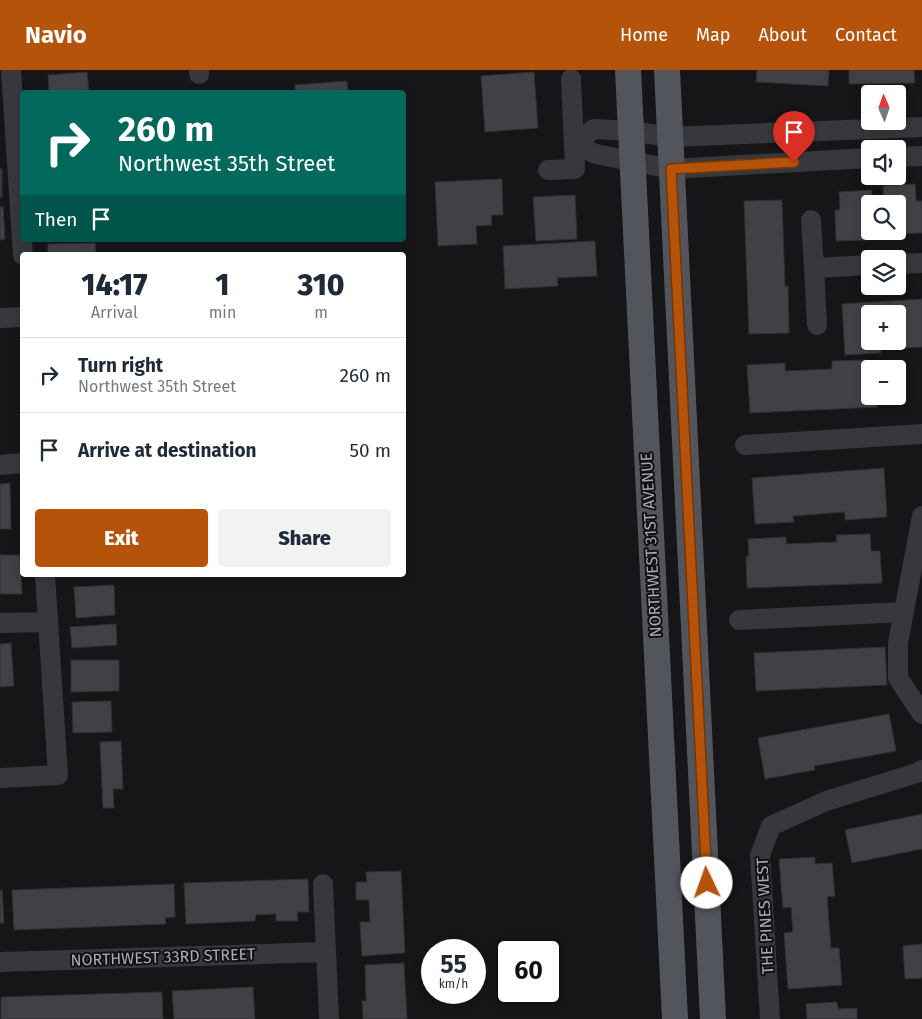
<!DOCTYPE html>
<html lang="en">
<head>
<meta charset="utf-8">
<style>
	:root { --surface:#fff; --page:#f2f2f3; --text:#1f2937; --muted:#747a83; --line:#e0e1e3; --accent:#b45309 }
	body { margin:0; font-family:"Fira Sans",sans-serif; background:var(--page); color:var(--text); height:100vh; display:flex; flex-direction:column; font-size:19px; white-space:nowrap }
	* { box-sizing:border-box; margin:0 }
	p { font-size:16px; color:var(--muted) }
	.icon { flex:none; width:28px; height:28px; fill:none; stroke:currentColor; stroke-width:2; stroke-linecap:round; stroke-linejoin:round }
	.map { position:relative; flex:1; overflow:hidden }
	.side { position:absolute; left:20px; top:182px; width:386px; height:325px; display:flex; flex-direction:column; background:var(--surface); border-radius:5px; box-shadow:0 2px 8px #0003 }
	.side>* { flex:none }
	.top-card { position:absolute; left:20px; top:20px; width:386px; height:152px; border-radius:5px; box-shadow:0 2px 8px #0003; background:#00695c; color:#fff; overflow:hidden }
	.needle { width:32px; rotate:358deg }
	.tools { position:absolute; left:861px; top:15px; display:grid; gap:10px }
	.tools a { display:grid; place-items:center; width:45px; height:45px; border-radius:5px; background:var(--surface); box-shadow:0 2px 8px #0003; font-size:25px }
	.speed { position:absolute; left:421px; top:869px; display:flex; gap:10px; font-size:25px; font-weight:700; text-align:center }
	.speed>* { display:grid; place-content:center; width:65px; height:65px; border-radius:50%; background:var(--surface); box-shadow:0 2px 8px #0003; line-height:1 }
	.speed small { font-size:12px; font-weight:400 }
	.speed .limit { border:2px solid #111; border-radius:8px; background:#fff; color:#111 }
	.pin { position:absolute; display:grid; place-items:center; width:42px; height:42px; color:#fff; margin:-51px -21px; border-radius:50% 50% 50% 0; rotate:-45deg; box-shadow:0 0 5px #0007 }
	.pin .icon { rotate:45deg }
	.me { position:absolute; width:55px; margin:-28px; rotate:357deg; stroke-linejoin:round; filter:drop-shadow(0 0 4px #0008) }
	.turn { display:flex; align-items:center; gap:18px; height:105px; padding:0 15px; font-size:22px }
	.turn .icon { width:65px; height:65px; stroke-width:2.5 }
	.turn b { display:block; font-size:35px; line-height:42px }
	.then { display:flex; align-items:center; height:48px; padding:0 15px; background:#0003; gap:10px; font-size:19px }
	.eta { display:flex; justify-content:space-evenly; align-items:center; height:85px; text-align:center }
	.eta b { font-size:30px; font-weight:800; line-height:35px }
	.primary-button { display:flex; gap:10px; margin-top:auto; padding:10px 15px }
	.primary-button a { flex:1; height:58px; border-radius:5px; background:var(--accent); color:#fff; font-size:20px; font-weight:800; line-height:58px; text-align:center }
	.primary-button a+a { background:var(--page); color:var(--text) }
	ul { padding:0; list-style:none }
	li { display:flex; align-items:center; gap:15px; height:75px; padding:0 15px; border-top:1px solid var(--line) }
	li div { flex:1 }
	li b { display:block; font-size:19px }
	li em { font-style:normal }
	header { display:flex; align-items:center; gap:30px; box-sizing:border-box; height:70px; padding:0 25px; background:var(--accent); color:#fff }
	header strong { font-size:24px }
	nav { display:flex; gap:28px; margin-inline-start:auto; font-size:18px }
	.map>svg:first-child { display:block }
</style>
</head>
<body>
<header>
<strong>Navio</strong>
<nav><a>Home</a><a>Map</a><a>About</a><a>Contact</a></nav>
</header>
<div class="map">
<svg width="922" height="949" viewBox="0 0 922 949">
	<rect width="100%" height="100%" fill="#161618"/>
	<!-- building -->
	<path fill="#404145" stroke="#303034" d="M757,0H829L828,16L756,12Z
		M849,0H914L915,13L849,14Z
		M87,2L89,22H49L48,5Z
		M534,2L538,58L485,62L481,6Z
		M347,11L348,22H295V15Z
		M0,99H2V127H0Z
		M502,109L503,145H491L492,155L476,156L477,174L438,176L435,112Z
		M915,114L916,131H922V163L893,164V169L836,171L835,140H840L839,122L872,120L870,161H898V134H884L883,116Z
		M575,125L577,169L536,171L533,127Z
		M782,130L785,216H788L789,263L749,264L744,131Z
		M3,136L5,169L0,170V137Z
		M595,171L597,206L557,208L558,216L505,219L503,176Z
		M95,173L96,185H48V174Z
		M922,229V277L890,279V271H898V244H870V271H880L881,283L845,285L842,234Z
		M867,290L870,326H877V337L750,343L747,295L785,293V301L832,299V291Z
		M884,398L887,447L845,450V442L793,446L794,452L755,454L752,408Z
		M10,413L11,459H0V414Z
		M870,464L871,481H880L882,513L747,518L746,486H749L748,469L786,467V474L837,472L836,465Z
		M0,485H20L22,524H0Z
		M114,515L115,545L76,548L74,517Z
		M116,554L117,575L72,578L70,557Z
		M11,573L14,616L0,617V574Z
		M885,577L887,615L756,621L754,583Z
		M71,590H119V621L71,622Z
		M111,631L112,662L73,663L72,632Z
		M889,644L896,681L814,696L815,700L765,709L758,668Z
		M121,671L123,719H113L114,738H103L100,672Z
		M922,744V779L852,793L845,760Z
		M815,787V794L832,793L835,826L827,827L831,878H839L842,915L788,919L784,863L793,862L791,837L783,838L779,789Z
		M401,801L405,883L362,886L360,852H370L369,830H356V812H367L366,802Z
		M308,809L309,842H297L298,851H276V844L256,845L255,851L186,854L184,813Z
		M174,814L175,847L165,848L166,854L14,860L12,820Z
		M0,820H2L4,853H0Z
		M922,874V908L905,909L903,876Z
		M404,893L407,949H363L362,931H366L365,895Z
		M253,917L255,949H174L172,921Z
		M162,922L163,949H1V927Z
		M837,932L838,939L857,938V949H807L806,934Z"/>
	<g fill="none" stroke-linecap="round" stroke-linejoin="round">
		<!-- minor -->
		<path stroke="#37383d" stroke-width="20" d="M11,0L23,185
			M199,0V4
			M898,87L922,86
			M870,88L671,99L596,84L574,75L594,59L631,61L670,67L922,57
			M548,100L575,99L571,9
			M811,150L814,198L870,195
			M898,194L922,193
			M814,198L817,255
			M0,248L22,247
			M745,375L922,364
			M0,395L22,393
			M922,446L898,573V608L922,644
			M739,550L904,542
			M0,553L48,552
			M0,708L58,705L45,505
			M323,814L329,949
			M0,892L326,882
			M770,949L760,785L771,756L826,731L917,703L922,700"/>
		<!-- major -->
		<path stroke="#53555c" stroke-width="26" d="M628,0L675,949
			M667,0L713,949"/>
	</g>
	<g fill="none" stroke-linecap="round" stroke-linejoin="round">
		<defs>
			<path id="route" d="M707,813L671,99L794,92"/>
		</defs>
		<!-- route casing -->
		<use href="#route" stroke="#753606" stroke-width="12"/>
		<!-- route -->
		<use href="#route" stroke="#b45309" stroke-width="9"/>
	</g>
	<g text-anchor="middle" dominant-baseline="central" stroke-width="4" stroke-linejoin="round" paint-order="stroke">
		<!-- street labels -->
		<g font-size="16" fill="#a8adb8" stroke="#111113">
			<text transform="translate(651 475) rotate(-93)">NORTHWEST 31ST AVENUE</text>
			<text transform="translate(765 846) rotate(-93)">THE PINES WEST</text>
			<text transform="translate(163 887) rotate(-2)">NORTHWEST 33RD STREET</text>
		</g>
	</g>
</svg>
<div class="tools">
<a><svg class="needle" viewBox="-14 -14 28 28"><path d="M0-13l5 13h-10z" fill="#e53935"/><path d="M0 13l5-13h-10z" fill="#747a83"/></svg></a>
<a><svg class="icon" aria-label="sound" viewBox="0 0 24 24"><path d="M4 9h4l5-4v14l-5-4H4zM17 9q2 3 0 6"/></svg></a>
<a><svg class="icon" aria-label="search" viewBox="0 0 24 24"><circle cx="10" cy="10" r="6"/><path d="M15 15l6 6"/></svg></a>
<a><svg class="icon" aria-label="layers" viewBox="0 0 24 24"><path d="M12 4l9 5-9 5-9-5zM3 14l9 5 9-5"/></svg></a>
<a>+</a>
<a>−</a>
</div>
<div class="speed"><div>55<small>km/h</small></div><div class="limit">60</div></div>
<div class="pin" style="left:794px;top:92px;background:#d93025"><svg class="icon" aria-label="arrive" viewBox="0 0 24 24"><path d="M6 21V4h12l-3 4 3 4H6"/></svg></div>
<svg class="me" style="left:707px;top:813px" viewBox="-20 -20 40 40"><circle r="19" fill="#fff"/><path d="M0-13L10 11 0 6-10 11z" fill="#b45309"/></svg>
<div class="top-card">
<div class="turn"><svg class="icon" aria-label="right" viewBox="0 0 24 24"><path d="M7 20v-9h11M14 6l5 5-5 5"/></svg><div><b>260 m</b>Northwest 35th Street</div></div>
<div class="then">Then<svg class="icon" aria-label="arrive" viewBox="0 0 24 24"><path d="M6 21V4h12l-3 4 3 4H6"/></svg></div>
</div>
<section class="side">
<div class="eta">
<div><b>14:17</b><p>Arrival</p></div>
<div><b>1</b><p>min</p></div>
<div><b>310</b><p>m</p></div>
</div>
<ul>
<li><svg class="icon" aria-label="right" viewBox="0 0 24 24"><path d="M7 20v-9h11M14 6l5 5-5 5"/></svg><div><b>Turn right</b><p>Northwest 35th Street</p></div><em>260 m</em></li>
<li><svg class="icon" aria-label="arrive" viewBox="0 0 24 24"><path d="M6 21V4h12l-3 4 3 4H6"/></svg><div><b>Arrive at destination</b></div><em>50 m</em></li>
</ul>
<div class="primary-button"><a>Exit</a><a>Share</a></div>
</section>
</div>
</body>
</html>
